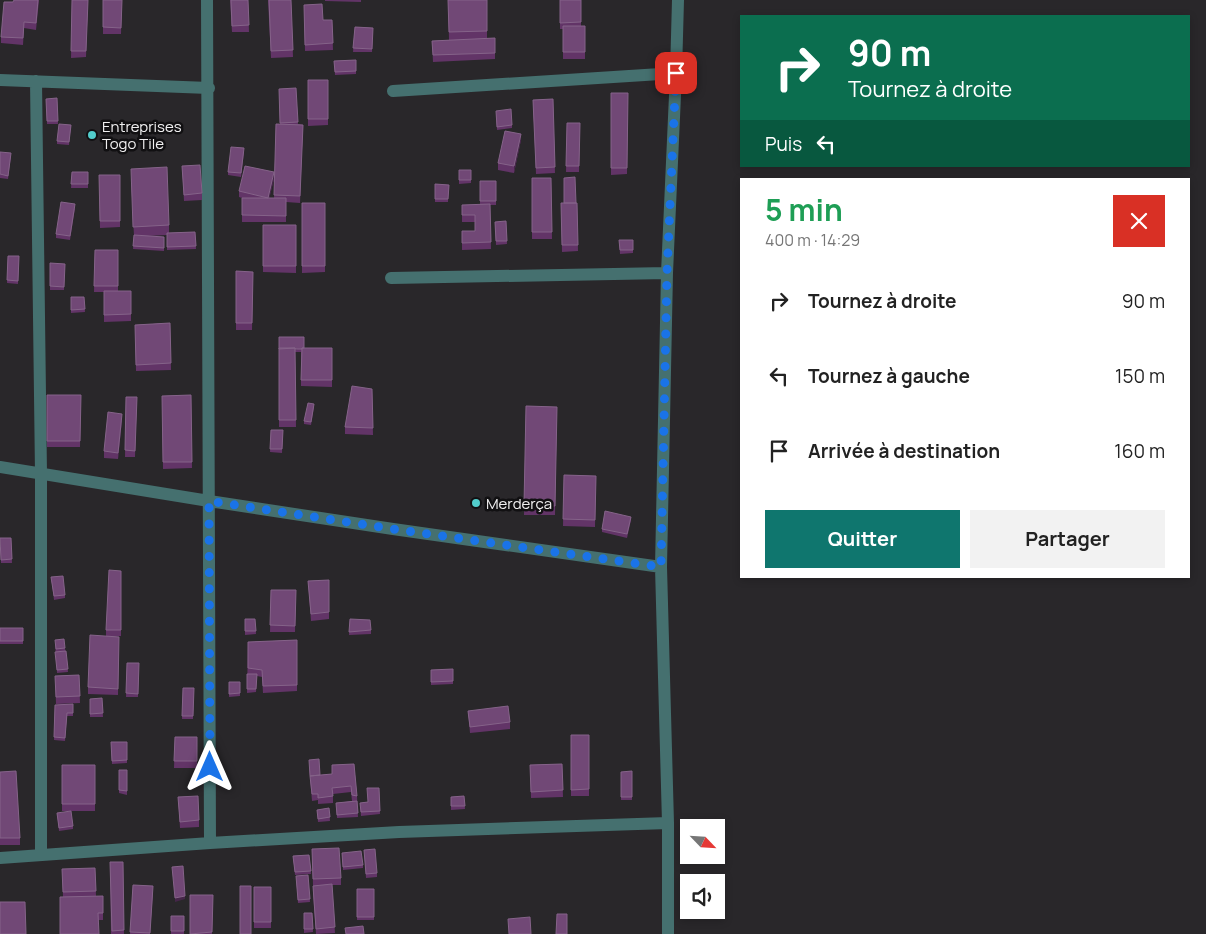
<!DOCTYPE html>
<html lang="fr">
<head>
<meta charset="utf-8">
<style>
	:root { --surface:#fff; --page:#f2f2f2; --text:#222; --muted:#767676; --accent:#0f766e }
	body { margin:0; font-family:Manrope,sans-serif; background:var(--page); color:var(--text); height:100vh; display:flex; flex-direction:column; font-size:19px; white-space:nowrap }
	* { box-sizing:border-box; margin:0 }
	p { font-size:16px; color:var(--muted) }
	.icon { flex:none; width:28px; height:28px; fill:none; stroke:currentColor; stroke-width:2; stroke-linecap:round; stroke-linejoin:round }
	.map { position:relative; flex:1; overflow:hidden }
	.sheet { position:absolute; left:740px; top:178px; width:450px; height:400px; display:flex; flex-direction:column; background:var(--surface); border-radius:0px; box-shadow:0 2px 8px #0003 }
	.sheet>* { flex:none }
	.guide { position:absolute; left:740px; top:15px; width:450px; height:152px; border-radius:0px; box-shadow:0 2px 8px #0003; background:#0b6e4f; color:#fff; overflow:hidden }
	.needle { width:32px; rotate:115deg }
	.controls { position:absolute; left:680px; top:819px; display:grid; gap:10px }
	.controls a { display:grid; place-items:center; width:45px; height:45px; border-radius:0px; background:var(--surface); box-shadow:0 2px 8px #0003; font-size:25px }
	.pin { position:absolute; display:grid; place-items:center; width:42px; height:42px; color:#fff; margin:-21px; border-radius:10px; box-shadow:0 2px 8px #0006 }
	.me { position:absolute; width:55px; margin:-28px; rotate:0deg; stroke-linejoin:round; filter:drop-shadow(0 0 4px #0008) }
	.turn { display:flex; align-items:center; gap:18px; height:105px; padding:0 25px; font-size:22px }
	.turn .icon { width:65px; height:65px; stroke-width:2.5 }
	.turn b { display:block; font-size:35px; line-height:42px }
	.then { display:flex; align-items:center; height:48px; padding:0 25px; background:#0003; gap:10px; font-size:19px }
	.round { display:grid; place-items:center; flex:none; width:52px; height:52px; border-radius:0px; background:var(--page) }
	.overview { display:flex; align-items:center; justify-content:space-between; height:85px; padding:0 25px }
	h1 { font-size:30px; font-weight:700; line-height:38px; color:#1e9e55 }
	.cta { display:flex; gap:10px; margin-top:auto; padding:10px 25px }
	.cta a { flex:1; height:58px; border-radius:0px; background:var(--accent); color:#fff; font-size:20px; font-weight:700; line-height:58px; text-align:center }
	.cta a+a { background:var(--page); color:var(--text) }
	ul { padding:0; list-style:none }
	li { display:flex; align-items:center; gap:15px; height:75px; padding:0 25px }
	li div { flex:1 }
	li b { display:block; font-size:19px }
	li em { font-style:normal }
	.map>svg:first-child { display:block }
</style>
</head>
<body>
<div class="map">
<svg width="1206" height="934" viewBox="0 0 1206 934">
	<rect width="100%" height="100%" fill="#29272a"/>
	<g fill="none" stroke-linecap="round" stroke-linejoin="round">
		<!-- minor -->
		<path stroke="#45706f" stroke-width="12" d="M207,0L210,843
			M0,80L209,88
			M36,81L41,474V855
			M393,91L676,73
			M391,278L667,273
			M0,467L209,501L393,529L661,567L668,823V934
			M661,567L667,273L676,73L678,0
			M0,858L210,843L399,832L668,823"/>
	</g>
	<!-- wall -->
	<path fill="#623467" d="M39,0L36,30L24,28L23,45L1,43V37L13,2Z
		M72,0H88L86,57L71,58Z
		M103,0H122L121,34H103Z
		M230,0H248L249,32H232Z
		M268,0H291L293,57L271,58Z
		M325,0H361V2L325,1Z
		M448,0H487V38H495V59L433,62L432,41L449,40Z
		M560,0H581V26H585V59H563V29H560Z
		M304,5L323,20H332L333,50L305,51Z
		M355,27L373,28L372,52H353Z
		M356,60V74L335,75L334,61Z
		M308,80H328V125L308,126Z
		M296,88L298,124L303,125L300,203L286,202V222H242V198L239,197V191L274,179L269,198H274L276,124H280L279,89Z
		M611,93H628L627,174L611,175Z
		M57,98L58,124H47L46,99Z
		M553,99L555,173L536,174L533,100Z
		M496,114L512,125V128L497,130Z
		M567,123H580L579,172H566Z
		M71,125L69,145L57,144V141Z
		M521,140L514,173L498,170V163Z
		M0,152L11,156L8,179L0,178Z
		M244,152L241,177L228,175V172Z
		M182,166L202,193V200L184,201Z
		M459,170H471V183L459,184Z
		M72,172H88V188H71Z
		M99,175H120V227L100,228Z
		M131,178L169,225V233L195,232L196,249L167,250V235L148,236L164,237V251L133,249L134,236Z
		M532,178H551L552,239H532Z
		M480,181H496V205H490L491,249L462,250V231H475V222H462V205H480Z
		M435,184L449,185L448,202H435Z
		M302,203H325V272L302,273Z
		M561,203H577L578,251L562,252Z
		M75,208L70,240L56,238V234Z
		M506,221L507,244L496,245L495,222Z
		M263,225H296V273L263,272Z
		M619,240H633V253L620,254Z
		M95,250H118V291H131V321L104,322V292H94Z
		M8,256H19L18,284L7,283Z
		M50,263L65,264L64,290H50Z
		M236,271L253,272L252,330H236Z
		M71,297H84L85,312L71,313Z
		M170,323L171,370L136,371L135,325Z
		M304,348H332V387L301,386V352H295L296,427H279V352Z
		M372,389L373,435L345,434V427Z
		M47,395H81L80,447H47Z
		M191,395L192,468L163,469L162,396Z
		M126,397H137L135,457H125Z
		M526,406L557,407L555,515H524Z
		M314,407L311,425L304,424V421Z
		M122,420L118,459L104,458V451Z
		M271,430H283L282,453L270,452Z
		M564,475L596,476L595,527L563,526Z
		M631,520L627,538L602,532V529Z
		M11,538L12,563H1L0,548Z
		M121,571V636L112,637H119L118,695L88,694V687L106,636V630Z
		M51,577L65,595V598L54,600Z
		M329,580V619L311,621L308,581Z
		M271,590H296L295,632H270Z
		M245,619H255L256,634L245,635Z
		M350,619L371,630V634L349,635Z
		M0,628H23V644H0Z
		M297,640V691L263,693L262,677L257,676L256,692L247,693L248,642Z
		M55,643L65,648L68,672L57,673Z
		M127,663H139L138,697H126Z
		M453,669V684L431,685V670Z
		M79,675L80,703L56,704L55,676Z
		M229,682H240V696L229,697Z
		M183,688H194L193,719H182Z
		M102,698L103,717H90V699Z
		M73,704V716H67L65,741L54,740L55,705Z
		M468,711L510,722V729L470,733Z
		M571,735H589V796H571Z
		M175,737H197V768H174Z
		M111,742H127V763L112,764Z
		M354,764L357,796L358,817L337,818L336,803L352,801L351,792L333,794V803L318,804V800L312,801L310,778L320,775L332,774Z
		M562,764L563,797L531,798L530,765Z
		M62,765H95V811H62Z
		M119,770H127V795L119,793Z
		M632,771V800H621V772Z
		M0,772L20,838V845H0Z
		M379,788L380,814L361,816L360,803L368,802Z
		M464,796L465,809L451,810V797Z
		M178,797L199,820V827L180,828Z
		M329,808L330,821L318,822L317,810Z
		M57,813L73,826V829L59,831Z
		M312,849L341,878V885H332L335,933L316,934L313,892V886Z
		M364,850L377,873V877L366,878Z
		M342,853L363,865V868L343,870Z
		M309,855L311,874L295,875L293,856Z
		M110,862H123L124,934H111Z
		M95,868L96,896H103V920H98L63,897L62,869Z
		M308,875L310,902L298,903L296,876Z
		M133,885L153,892L150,934H130Z
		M254,887H271V928H254Z
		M357,889H374V920H357Z
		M213,895L212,934H190Z
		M304,913H312L313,932L304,933Z
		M171,916H184V934H171Z"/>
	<!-- shaded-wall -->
	<path fill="#452649" d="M521,134V140L514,173V166Z
		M274,172V179L268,204V198Z
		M122,414V420L118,459V453Z
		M185,896V899L175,902V898Z"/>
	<!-- building -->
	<path fill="#714876" stroke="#856389" d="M14,0H38L36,23L24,22L23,38L1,37L4,2H13Z
		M72,0H88L86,51H71Z
		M103,0H122L121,28L103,27Z
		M231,0H248L249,25L232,26Z
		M269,0H291L293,50L271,51Z
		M448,0H487V31L449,32Z
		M560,0H581V22L560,23Z
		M322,4L323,20H332L333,43L305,45L304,5Z
		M563,26H585V52H563Z
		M355,27L373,28L372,49L353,48Z
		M495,38V53L433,55L432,41Z
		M356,60V71L335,72L334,61Z
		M308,80H328V119H308Z
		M296,88L298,122L280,123L279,89Z
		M611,93H628L627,168H611Z
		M57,98L58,121H47L46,99Z
		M553,99L555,167L536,168L533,100Z
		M511,109L512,125L497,127L496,111Z
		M567,123H580L579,166H566Z
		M59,124L71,125L69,142L57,141Z
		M276,124L303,125L300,196L274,195Z
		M505,131L521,134L514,166L498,163Z
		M231,147L244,148L241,173L228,172Z
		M0,152L11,153L8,176L0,174Z
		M200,165L202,193L184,195L182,166Z
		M245,166L274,172L268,198L239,191Z
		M167,167L169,225L133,227L131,169Z
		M459,170H471V180H459Z
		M72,172H88V184H71Z
		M99,175H120V221H100Z
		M575,177L576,203H564V178Z
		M532,178H551L552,232H532Z
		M480,181H496V201H480Z
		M435,184L449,185L448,199H435Z
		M242,198H286V216L242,215Z
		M61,202L75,204L70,236L56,234Z
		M302,203H325V266H302Z
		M561,203H577L578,245H562Z
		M490,204L491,242L462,243V231H475V215H462V205Z
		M506,221L507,241H496L495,222Z
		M263,225H296V266H263Z
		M195,232L196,246L167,247V233Z
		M134,235L164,237V248L133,246Z
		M619,240H633V250H620Z
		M95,250H118V286H94Z
		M8,256H19L18,281L7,280Z
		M50,263L65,264L64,287L50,286Z
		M236,271L253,272L252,323H236Z
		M104,291H131V314L104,315Z
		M71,297H84L85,309L71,310Z
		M170,323L171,363L136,365L135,325Z
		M279,337H304V348H302V349H295V348L279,349Z
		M279,348H295L296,420H279Z
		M302,348H332V380H301Z
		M352,386L372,389L373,428L345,427Z
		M47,395H81L80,441H47Z
		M191,395L192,462H163L162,396Z
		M126,397H137L135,451L125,450Z
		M308,403L314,404L311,422L304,421Z
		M526,406L557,407L555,506L524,505Z
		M108,412L122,414L118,453L104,451Z
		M271,430H283L282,449H270Z
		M564,475L596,476L595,520L563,519Z
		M605,511L631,517L627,534L602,529Z
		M0,538H11L12,559L1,560Z
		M109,570L121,571V630H106Z
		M63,576L65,595L54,596L51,577Z
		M329,580V612L311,614L308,581Z
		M271,590H296L295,626L270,625Z
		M245,619H255L256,631H245Z
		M350,619L370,620L371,630L349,632Z
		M0,628H23V641H0Z
		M90,635L119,637L118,689L88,687Z
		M64,639L65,648L56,649L55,640Z
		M297,640V685L263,686L262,670L248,668V642Z
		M66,651L68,669L57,670L55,652Z
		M127,663H139L138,694L126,693Z
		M453,669V681L431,682V670Z
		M247,674H257L256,689H247Z
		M79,675L80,696L56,697L55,676Z
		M229,682H240V693L229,694Z
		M183,688H194L193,716H182Z
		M102,698L103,713L90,714V699Z
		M73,704V713H67L65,738L54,737L55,705Z
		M508,706L510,722L470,727L468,711Z
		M571,735H589V789L571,790Z
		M175,737H197V761H174Z
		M111,742H127V760L112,761Z
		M319,759L320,775L310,776L309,760Z
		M354,764L357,796L352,795L351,786L332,788L333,796L318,798V794H312L310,776L332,774V765Z
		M562,764L563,790L531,792L530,765Z
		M62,765H95V804H62Z
		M119,770H127V791L119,790Z
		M16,771L20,838H0V772Z
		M632,771V797H621V772Z
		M367,788H379L380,811L361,812L360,803L368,802Z
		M198,796L199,820L180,822L178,797Z
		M464,796L465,806H451V797Z
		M357,801L358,813L337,815L336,803Z
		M329,808L330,817L318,819L317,810Z
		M71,811L73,826L59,828L57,813Z
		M339,848L341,878L313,879L312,849Z
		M375,849L377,873L366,874L364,850Z
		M361,851L363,865L343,867L342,853Z
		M309,855L311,871L295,872L293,856Z
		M110,862H123L124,930L112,931Z
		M183,866L185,896L175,898L172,867Z
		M95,868L96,891L63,892L62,869Z
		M308,875L310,899L298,900L296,876Z
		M332,884L335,927L316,929L313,886Z
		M133,885L153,886L150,933L130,932Z
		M240,886H251V934H240Z
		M254,887H271V922H254Z
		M357,889H374V917H357Z
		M190,895H213L212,932L190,934Z
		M103,896V913H98L99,934H60V897Z
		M0,902H25L26,934H0Z
		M304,913H312L313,929H304Z
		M557,914H567V934H556Z
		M171,916H184V931H171Z
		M530,917L531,934H509L508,919Z
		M363,926L364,934H346L345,928Z"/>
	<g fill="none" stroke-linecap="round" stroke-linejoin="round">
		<!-- route -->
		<path stroke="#1a73e8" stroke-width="9" stroke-dasharray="0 16.2" d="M210,767L209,501L393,529L661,567L667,273L676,73"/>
	</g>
	<!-- markers -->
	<g fill="#52cdcc" stroke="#111012" stroke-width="2">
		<circle cx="92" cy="135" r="5"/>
		<circle cx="476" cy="503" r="5"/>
	</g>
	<g text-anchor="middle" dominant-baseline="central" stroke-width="5" stroke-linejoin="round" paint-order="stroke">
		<!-- poi labels -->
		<g font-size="15" fill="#f1f0f1" stroke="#111012" text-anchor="start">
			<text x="102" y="126">Entreprises<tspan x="102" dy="17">Togo Tile</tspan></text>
			<text x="486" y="503">Merderça</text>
		</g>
	</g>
</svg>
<div class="controls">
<a><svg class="needle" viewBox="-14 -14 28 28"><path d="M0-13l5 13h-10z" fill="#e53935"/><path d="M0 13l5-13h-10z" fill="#767676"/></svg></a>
<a><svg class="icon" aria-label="sound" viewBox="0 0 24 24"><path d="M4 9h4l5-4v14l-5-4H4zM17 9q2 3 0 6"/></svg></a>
</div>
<div class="pin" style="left:676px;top:73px;background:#d93025"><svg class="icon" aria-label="arrive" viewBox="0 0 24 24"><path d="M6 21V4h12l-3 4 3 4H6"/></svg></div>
<svg class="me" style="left:210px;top:767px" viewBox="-20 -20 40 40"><path d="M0-17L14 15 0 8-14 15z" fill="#1a73e8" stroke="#fff" stroke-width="4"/></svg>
<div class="guide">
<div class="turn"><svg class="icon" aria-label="right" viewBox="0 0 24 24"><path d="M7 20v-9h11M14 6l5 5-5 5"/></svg><div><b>90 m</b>Tournez à droite</div></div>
<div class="then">Puis<svg class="icon" aria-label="left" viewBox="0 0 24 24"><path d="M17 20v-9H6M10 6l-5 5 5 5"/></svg></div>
</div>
<section class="sheet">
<div class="overview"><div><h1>5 min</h1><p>400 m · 14:29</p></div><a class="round" style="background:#d93025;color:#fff"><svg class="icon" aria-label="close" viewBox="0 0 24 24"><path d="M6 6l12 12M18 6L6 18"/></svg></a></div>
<ul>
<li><svg class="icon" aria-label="right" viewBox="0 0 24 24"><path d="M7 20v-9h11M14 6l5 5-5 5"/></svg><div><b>Tournez à droite</b></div><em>90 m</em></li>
<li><svg class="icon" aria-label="left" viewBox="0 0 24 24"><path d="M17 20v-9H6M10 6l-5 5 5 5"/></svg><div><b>Tournez à gauche</b></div><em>150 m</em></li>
<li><svg class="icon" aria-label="arrive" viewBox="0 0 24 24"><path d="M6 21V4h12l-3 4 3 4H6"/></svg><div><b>Arrivée à destination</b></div><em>160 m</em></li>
</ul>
<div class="cta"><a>Quitter</a><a>Partager</a></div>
</section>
</div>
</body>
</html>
